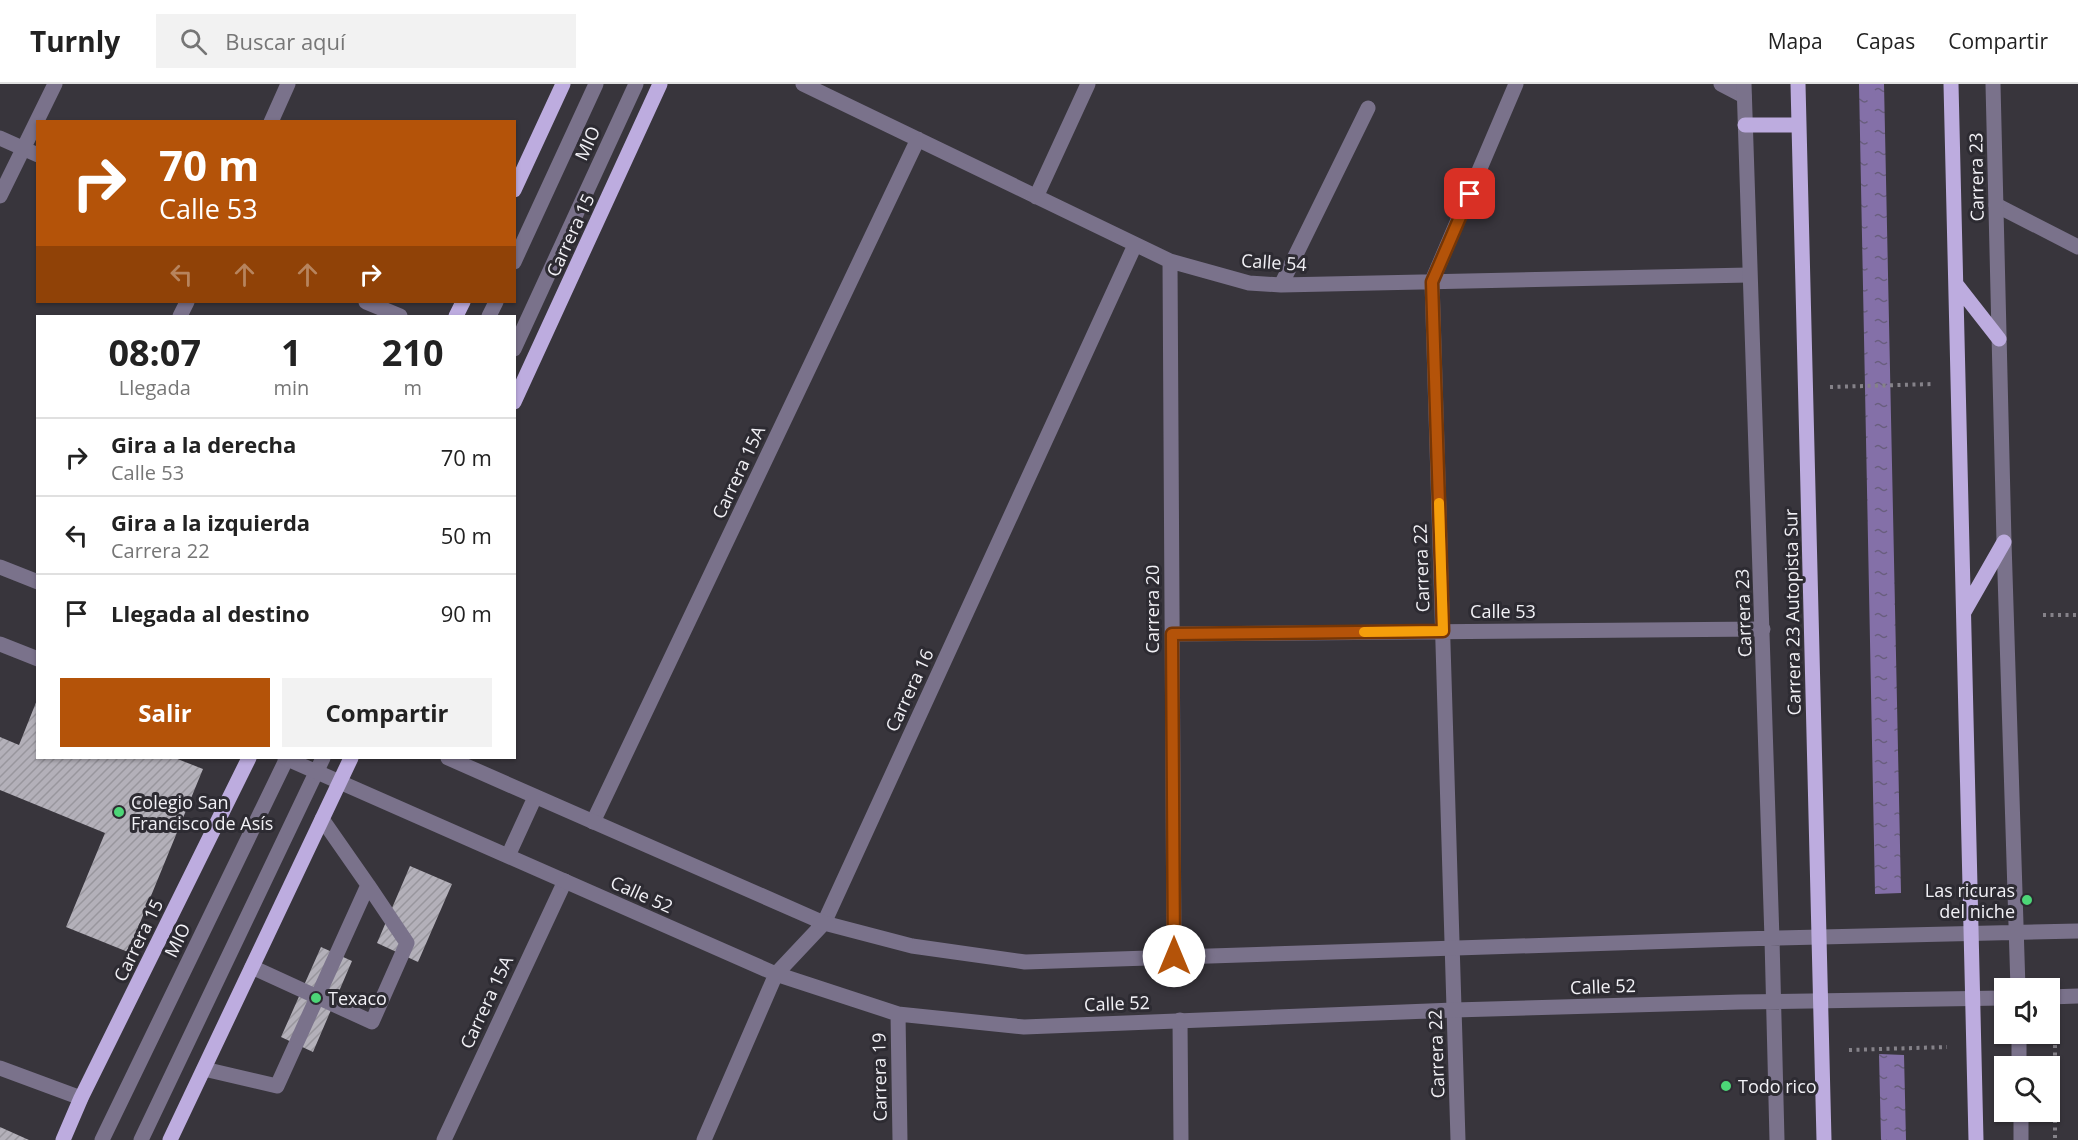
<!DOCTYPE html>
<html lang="es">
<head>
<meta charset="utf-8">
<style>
	:root { --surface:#fff; --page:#f2f2f2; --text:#222; --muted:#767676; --line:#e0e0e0; --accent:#b45309 }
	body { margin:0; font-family:"Open Sans",sans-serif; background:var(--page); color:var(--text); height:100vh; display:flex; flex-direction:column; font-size:22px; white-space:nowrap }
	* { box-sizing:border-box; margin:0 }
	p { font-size:20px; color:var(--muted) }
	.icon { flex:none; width:33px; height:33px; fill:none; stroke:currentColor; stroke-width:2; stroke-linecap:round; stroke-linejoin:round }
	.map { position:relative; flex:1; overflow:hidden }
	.sheet { position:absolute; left:36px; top:231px; width:480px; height:444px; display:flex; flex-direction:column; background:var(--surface); border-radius:0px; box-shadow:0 2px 4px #0004 }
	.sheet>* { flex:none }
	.top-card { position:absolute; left:36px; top:36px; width:480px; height:183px; border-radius:0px; box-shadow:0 2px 4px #0004; background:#b45309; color:#fff; overflow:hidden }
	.controls { position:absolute; left:1994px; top:894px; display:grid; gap:12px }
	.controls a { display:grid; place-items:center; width:66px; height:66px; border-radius:0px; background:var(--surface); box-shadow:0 2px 4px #0004; font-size:30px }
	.pin { position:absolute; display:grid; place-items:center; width:51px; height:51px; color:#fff; margin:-26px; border-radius:12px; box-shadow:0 3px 9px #0006 }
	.me { position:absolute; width:66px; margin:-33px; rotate:0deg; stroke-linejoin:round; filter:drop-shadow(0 0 4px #0008) }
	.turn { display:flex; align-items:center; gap:21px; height:126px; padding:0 24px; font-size:27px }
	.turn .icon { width:78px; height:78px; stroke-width:2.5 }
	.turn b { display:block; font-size:42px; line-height:51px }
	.lanes { display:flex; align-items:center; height:57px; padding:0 24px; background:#0003; justify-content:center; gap:30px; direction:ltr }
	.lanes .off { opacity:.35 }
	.eta { display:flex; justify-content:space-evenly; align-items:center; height:102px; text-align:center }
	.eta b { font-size:36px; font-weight:700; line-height:42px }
	.button { display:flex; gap:12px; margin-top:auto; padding:12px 24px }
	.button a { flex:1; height:69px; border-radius:0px; background:var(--accent); color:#fff; font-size:24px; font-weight:700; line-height:69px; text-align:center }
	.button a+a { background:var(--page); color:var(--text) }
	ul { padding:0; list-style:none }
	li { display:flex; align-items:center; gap:18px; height:78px; padding:0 24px; border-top:2px solid var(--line) }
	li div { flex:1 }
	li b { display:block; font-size:22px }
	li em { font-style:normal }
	header { display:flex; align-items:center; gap:36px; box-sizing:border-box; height:84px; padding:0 30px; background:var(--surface); border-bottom:2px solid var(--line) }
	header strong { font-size:28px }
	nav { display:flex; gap:33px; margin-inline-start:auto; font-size:21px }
	.search { width:420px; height:54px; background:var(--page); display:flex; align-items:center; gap:15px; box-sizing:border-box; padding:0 21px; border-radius:0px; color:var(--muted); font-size:22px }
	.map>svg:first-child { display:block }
</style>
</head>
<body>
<header>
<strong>Turnly</strong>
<div class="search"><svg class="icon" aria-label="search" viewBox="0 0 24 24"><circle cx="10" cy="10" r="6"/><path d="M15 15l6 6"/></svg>Buscar aquí</div>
<nav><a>Mapa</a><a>Capas</a><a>Compartir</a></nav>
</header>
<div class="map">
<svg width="2078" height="1056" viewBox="0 0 2078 1056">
	<defs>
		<pattern id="water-ripples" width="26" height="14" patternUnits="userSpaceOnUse" patternTransform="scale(1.5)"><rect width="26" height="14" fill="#8470a8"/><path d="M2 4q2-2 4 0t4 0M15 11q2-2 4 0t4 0" fill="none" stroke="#695e7e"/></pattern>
		<pattern id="building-hatch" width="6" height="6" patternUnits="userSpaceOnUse" patternTransform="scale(1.5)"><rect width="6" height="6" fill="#b3b0b9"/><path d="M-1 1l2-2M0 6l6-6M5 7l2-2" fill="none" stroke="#98969d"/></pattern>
	</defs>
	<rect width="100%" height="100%" fill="#38353c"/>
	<!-- water -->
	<path fill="url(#water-ripples)" d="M1859,0H1884L1901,809L1875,810Z
		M1879,970L1904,971L1906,1056H1881Z"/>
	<!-- building -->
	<path fill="url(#building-hatch)" d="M37,616L38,674H175L203,685L128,868L66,843L105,749L0,706V653L19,661Z
		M410,782L452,800L418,878L377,859Z
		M321,863L352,877L313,968L281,953Z
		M0,1043L29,1056H0Z"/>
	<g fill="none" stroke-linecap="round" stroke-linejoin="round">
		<!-- path -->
		<path stroke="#858289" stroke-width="4" stroke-dasharray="3 4.5" stroke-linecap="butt" d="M1830,303L1933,300
			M2043,531H2078
			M2055,961V1056
			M1849,966L1947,963"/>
		<!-- service -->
		<path stroke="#7a728b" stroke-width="15" d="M514,178L596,0
			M489,232L496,218
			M514,265L636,0
			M252,883L372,938L407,859L368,801
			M204,985L277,1002L368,801L322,735
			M102,1056L287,674
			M141,1056L323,674"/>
		<!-- minor -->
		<path stroke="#7a728b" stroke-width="15" d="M803,0L1170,177L1249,199L1281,201L1749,191
			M1721,0L1744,12
			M271,38L288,0
			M0,54L38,71
			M0,112L55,0
			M1036,113L1088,0
			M1996,121L2078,163
			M1170,177L1174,872
			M1281,201L1368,24
			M366,218L400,232
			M180,232L187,218
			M1172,550L1763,545
			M593,738L918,55
			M824,839L1135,161
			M1180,936L1181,1056
			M0,984L81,1014
			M444,1056L565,797
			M1458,1056L1432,197L1516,0"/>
		<!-- tertiary -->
		<path stroke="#7a728b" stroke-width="15" d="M1744,0L1772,855L1777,1056
			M1993,0L2004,458L2018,904
			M0,483L38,498
			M0,560L38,575
			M285,674L776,890L898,930L1024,943L1454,926L1739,918L2004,914
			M448,674L824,839L912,862L1025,878L1738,855L2078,847
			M508,772L535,713
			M2049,913L2078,912
			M898,930L900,1056
			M2019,950V982
			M2021,1028V1056
			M704,1056L776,890L824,839"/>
		<!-- primary -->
		<path stroke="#bdacdf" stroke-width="15" d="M1798,0L1824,1056
			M1951,0L1976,1056
			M1745,41H1799
			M514,106L563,0
			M1956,200L1999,255
			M456,232L463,218
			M514,318L660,0
			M1964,528L2004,458
			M63,1056L81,1014L249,674
			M170,1056L351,674"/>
	</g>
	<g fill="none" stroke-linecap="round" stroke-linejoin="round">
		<defs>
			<path id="route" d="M1174,872L1172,550L1443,547L1432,198L1470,110"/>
		</defs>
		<!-- route casing -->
		<use href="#route" stroke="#753606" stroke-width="15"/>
		<!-- route -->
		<use href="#route" stroke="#b45309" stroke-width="10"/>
		<!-- slow -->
		<path stroke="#f59e0b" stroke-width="10" d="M1364,548L1443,547L1439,419"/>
	</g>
	<!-- markers -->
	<g fill="#4cd677" stroke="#2d2b32" stroke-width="2">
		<circle cx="119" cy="728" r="6"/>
		<circle cx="2027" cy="816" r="6"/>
		<circle cx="316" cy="914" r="6"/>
		<circle cx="1726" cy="1002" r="6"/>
	</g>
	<g text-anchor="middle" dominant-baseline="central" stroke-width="6" stroke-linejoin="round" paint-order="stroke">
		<!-- street labels -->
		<g font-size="18" fill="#f2f1f6" stroke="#2d2b32">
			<text transform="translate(587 59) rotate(-65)">MIO</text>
			<text transform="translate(1976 93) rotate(-91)">Carrera 23</text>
			<text transform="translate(570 151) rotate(-65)">Carrera 15</text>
			<text transform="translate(1274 178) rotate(4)">Calle 54</text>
			<text transform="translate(738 388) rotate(-65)">Carrera 15A</text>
			<text transform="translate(1421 484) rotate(-92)">Carrera 22</text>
			<text transform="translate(1152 525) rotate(-90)">Carrera 20</text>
			<text x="1503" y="527">Calle 53</text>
			<text transform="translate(1792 528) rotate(-91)">Carrera 23 Autopista Sur</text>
			<text transform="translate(1743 529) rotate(-92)">Carrera 23</text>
			<text transform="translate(909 606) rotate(-65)">Carrera 16</text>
			<text transform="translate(642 810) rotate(24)">Calle 52</text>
			<text transform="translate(138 856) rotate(-64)">Carrera 15</text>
			<text transform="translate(177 856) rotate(-64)">MIO</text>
			<text transform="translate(1603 902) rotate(-2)">Calle 52</text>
			<text transform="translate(486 918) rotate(-65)">Carrera 15A</text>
			<text transform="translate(1117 919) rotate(-2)">Calle 52</text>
			<text transform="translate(1436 970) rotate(-92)">Carrera 22</text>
			<text transform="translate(879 993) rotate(-91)">Carrera 19</text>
		</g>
		<!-- poi labels -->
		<g font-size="18" fill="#f2f1f6" stroke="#2d2b32" text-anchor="start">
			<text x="131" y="718">Colegio San<tspan x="131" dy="21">Francisco de Asís</tspan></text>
			<text x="2015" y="806" text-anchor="end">Las ricuras<tspan x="2015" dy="21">del niche</tspan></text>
			<text x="328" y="914">Texaco</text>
			<text x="1738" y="1002">Todo rico</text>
		</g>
	</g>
</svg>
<div class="controls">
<a><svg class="icon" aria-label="sound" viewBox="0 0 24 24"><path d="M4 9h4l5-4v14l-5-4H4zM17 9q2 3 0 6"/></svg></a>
<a><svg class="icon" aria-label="search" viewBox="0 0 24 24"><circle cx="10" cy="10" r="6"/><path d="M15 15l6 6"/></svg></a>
</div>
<div class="pin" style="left:1470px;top:110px;background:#d93025"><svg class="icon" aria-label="arrive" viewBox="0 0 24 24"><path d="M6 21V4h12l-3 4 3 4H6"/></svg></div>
<svg class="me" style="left:1174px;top:872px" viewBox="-20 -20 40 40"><circle r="19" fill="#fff"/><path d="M0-13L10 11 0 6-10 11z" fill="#b45309"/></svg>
<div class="top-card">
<div class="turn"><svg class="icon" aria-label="right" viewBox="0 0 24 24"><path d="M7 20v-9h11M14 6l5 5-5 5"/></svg><div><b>70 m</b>Calle 53</div></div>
<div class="lanes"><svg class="icon off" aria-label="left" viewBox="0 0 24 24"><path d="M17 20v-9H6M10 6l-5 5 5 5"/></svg><svg class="icon off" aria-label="ahead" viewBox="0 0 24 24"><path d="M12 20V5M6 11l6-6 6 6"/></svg><svg class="icon off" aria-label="ahead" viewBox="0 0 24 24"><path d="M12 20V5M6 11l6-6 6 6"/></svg><svg class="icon" aria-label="right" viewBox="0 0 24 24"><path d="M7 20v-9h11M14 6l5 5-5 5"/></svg></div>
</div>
<section class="sheet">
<div class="eta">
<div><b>08:07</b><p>Llegada</p></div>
<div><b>1</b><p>min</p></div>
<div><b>210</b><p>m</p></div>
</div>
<ul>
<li><svg class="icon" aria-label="right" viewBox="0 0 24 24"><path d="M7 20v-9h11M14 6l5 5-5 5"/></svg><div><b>Gira a la derecha</b><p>Calle 53</p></div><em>70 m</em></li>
<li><svg class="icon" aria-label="left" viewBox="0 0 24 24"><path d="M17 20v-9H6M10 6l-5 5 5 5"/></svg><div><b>Gira a la izquierda</b><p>Carrera 22</p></div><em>50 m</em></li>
<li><svg class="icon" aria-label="arrive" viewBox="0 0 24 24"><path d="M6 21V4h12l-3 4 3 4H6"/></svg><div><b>Llegada al destino</b></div><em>90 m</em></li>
</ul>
<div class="button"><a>Salir</a><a>Compartir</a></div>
</section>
</div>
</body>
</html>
